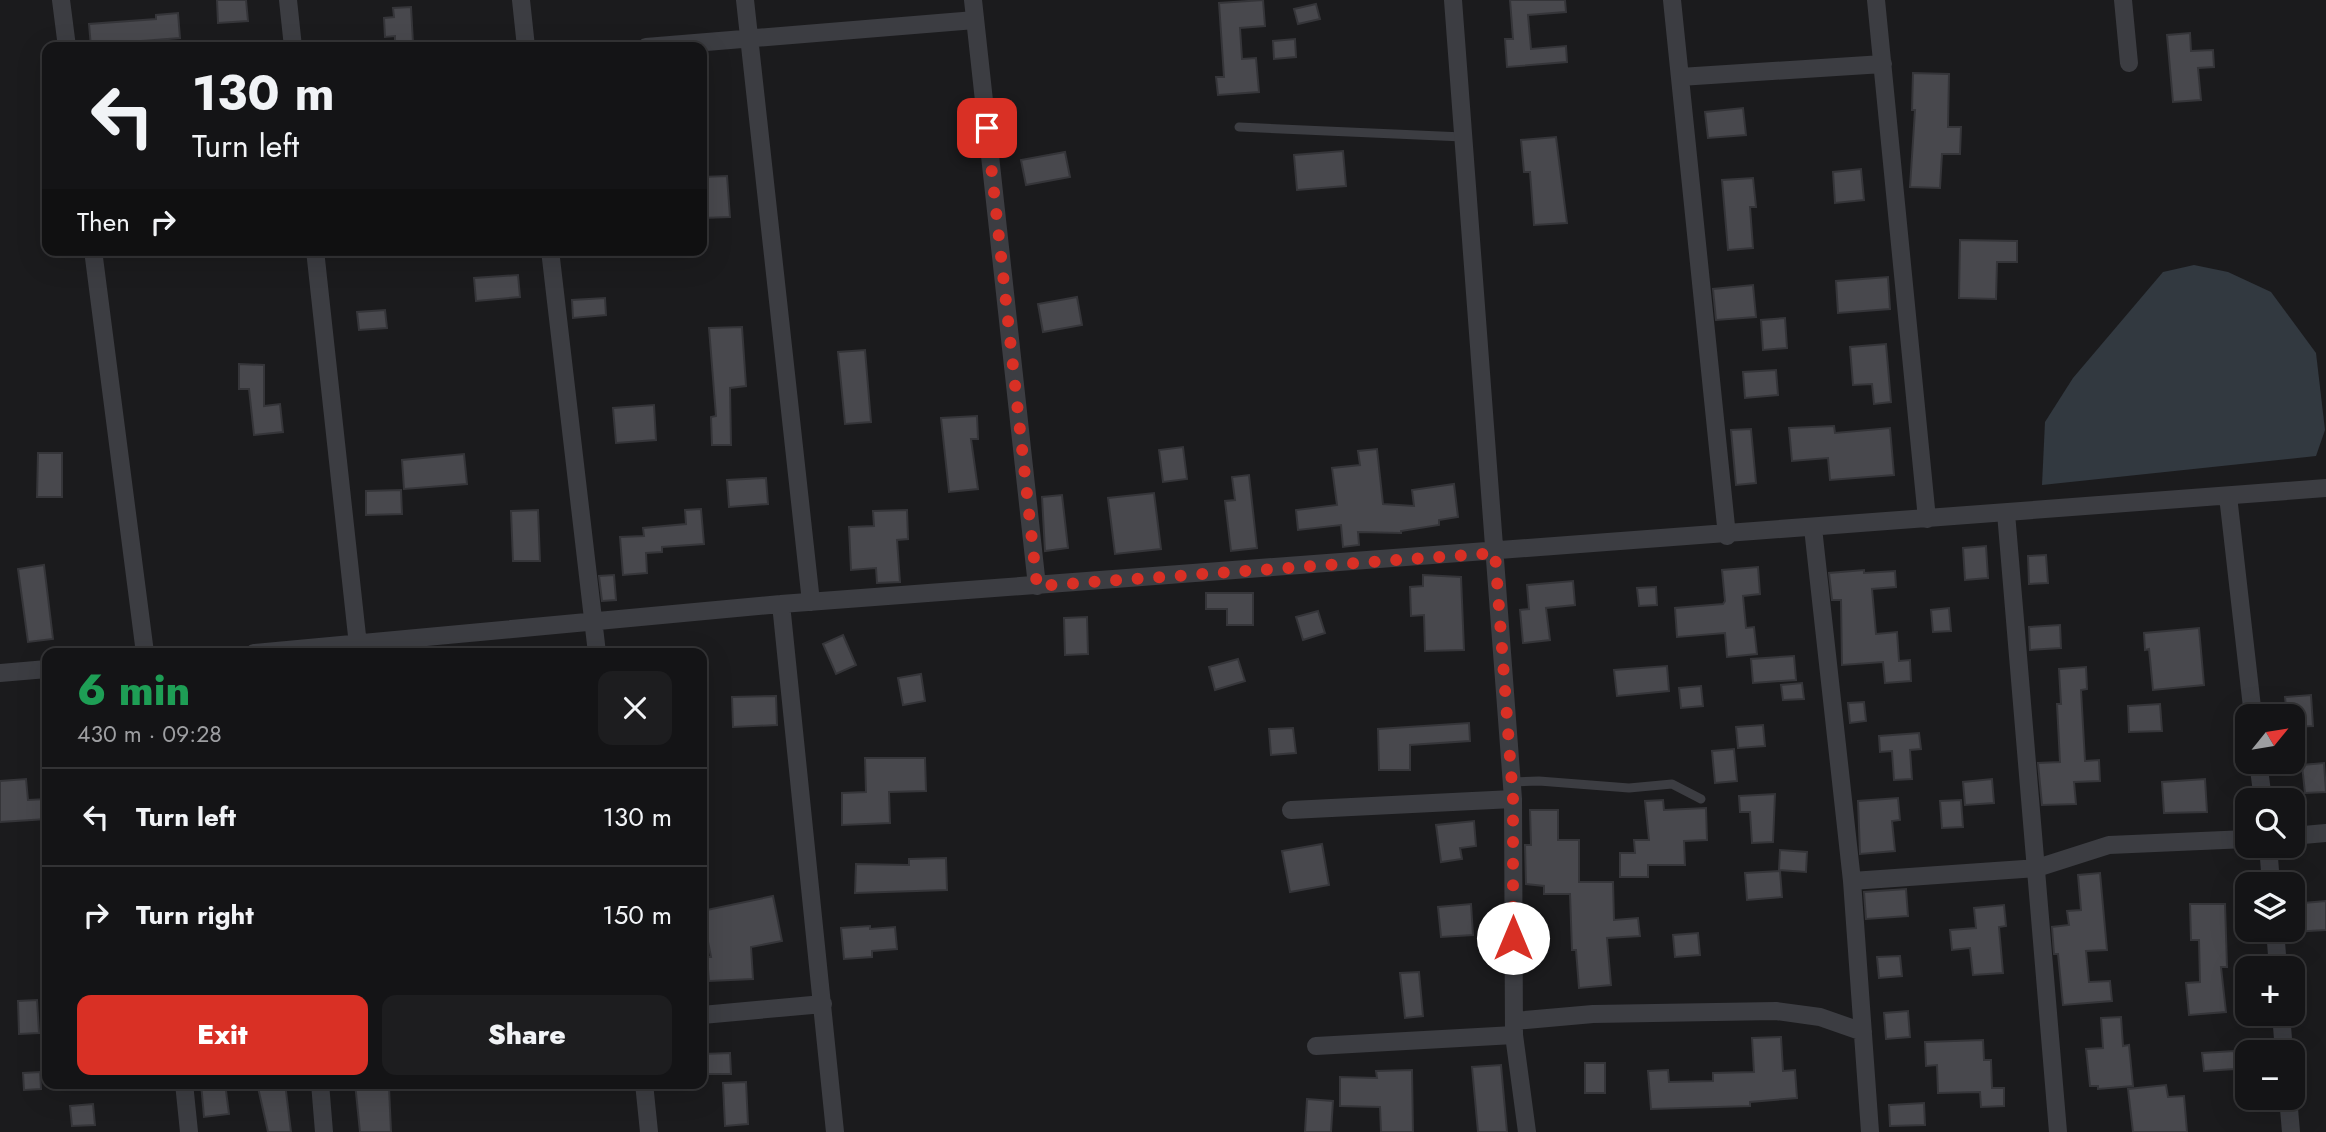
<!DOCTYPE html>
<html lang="en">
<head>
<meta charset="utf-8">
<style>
	:root { --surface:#141416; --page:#1d1d1f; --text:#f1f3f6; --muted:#9d9ea1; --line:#333335; --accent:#d93025 }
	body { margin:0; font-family:Jost,sans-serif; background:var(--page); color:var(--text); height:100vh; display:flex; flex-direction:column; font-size:26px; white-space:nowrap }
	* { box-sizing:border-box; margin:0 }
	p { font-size:23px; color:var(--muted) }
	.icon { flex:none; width:38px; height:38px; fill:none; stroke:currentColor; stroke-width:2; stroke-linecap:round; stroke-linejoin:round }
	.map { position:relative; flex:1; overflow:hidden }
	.drawer { position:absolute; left:42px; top:648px; width:665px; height:441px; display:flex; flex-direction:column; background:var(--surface); border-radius:14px; box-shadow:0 7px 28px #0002,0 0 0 2px var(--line) }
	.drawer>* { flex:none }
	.top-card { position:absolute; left:42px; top:42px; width:665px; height:214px; border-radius:14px; box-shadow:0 7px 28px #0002,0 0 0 2px var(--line); background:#141416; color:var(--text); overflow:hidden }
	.needle { width:46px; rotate:60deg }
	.buttons { position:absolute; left:2235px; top:704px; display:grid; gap:14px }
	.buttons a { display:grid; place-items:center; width:70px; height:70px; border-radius:14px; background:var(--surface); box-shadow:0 7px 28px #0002,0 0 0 2px var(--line); font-size:35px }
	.pin { position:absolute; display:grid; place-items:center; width:60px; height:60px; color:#fff; margin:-30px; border-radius:14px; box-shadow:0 4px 10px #0006 }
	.me { position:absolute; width:77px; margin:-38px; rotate:0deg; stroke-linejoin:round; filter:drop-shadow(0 0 5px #0008) }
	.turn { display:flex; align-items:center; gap:24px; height:147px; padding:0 35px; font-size:32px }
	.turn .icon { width:91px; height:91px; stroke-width:2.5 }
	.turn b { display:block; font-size:49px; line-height:60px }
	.then { display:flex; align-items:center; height:66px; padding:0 35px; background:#0003; gap:14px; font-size:26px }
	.round { display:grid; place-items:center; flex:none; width:74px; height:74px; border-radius:14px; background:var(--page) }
	.headline { display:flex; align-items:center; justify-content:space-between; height:119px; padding:0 35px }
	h1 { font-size:42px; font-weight:800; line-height:52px; color:#1e9e55 }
	.action { display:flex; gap:14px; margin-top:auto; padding:14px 35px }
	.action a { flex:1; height:80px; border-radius:14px; background:var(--accent); color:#fff; font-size:28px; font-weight:800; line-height:80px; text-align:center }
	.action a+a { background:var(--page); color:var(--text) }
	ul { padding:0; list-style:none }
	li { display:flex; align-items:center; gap:21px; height:98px; padding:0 35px; border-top:2px solid var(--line) }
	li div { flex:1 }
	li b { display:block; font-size:26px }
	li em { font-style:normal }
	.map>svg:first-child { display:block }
</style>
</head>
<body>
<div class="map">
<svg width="2326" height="1132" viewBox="0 0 2326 1132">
	<rect width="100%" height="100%" fill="#1b1b1d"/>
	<!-- water -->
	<path fill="#323940" d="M2194,265L2228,272L2271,292L2316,353L2325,430L2316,456L2042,485L2045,422L2073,378L2163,272Z"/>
	<!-- building -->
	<path fill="#48484d" stroke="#353539" stroke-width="2" d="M217,0H246L248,21L218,23Z
		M1263,0L1265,26L1240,28L1242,59L1256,58L1259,92L1218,95L1216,77H1224L1219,3Z
		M1510,0H1565L1566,12L1528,15L1531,49L1566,46L1567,62L1507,67L1505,39H1513Z
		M1316,4L1320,19L1298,24L1294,9Z
		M411,7L413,43L395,44V36L385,37L384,18L394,17L393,8Z
		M178,13L180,38L130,42L131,47H91L89,24L156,19V15Z
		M2190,33L2191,51L2213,50L2214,67L2198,68L2201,100L2173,102L2167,35Z
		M1295,39L1296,57L1274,59L1273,41Z
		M1913,73L1949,74L1948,127H1961L1960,154H1942L1940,188L1910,187L1915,110H1912Z
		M1743,108L1746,135L1708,138L1705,112Z
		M1556,137L1567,223L1534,225L1530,172H1524L1521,140Z
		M1343,151L1346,186L1297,190L1294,155Z
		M1065,152L1070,177L1026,185L1021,160Z
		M1861,169L1864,200L1835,203L1833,172Z
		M727,176L730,217L702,218V177Z
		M1753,178L1756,207H1750L1753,248L1728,250L1722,180Z
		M1960,240L2017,241V262H1997L1996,299L1959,298Z
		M518,275L520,297L476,301L474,278Z
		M1888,277L1890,309L1838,313L1836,281Z
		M1753,285L1756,317L1716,320L1713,289Z
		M1077,297L1082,325L1043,332L1038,304Z
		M605,298L606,315L573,318L572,300Z
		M385,310L387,328L359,330L357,312Z
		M1785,318L1787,348L1763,350L1761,320Z
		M742,327L746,386L730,388L731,445H712L711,417L716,416L709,328Z
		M1886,344L1891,402L1874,404L1872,384L1853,385L1850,347Z
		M865,350L871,422L845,424L838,352Z
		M239,364L264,365V406L280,404L283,432L254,435L249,389H239Z
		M1776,370L1778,395L1745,398L1743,372Z
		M654,405L656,440L616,443L613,408Z
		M977,416L978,439H971L978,489L949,492L941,418Z
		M1834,426L1835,433L1890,428L1894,475L1830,480L1828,458L1792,461L1789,428Z
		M1751,429L1756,483L1736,485L1731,430Z
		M1183,447L1187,479L1163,482L1159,450Z
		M1377,449L1383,504L1414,506L1412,490L1454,484L1458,517L1439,520V525L1401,531V533L1358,532L1359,545L1343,547L1341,525L1298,530L1296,510L1337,505L1332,468L1360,465L1358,451Z
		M38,453H62V497H37Z
		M464,454L467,484L404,489L402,460Z
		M1249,475L1257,548L1231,551L1225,501L1235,500L1232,477Z
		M766,478L768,504L729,507L727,480Z
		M401,490L402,514L366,515V491Z
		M1154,493L1161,549L1115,554L1108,498Z
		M1062,495L1068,548L1045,551L1042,497Z
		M701,509L704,544L662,547V552L646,553L647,573L623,575L620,537L644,536L643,528L686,524L685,510Z
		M538,510L540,561H513L511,511Z
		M907,510L908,539L897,540L900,582L877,583L876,568L851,570L849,527L874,526L873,511Z
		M1986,546L1988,578L1965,580L1963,548Z
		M2046,555L2048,583L2029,584L2028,556Z
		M44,565L53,639L28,642L18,569Z
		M1758,567L1760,594L1743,596L1746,628L1754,627L1757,654L1727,657L1725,633L1677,637L1675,608L1723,604L1725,601L1722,570Z
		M1864,570V573L1895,571L1896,587L1872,589L1876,634L1897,632L1899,661L1910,660L1911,681L1885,683L1883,662L1842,665L1841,600H1832L1829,573Z
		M614,575L616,600L602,601L599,576Z
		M1423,575L1461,577L1464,650L1425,651L1424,615L1411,616L1410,587L1423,586Z
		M1573,581L1575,605L1546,608L1550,640L1523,643L1520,610L1529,609L1527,585Z
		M1656,587L1657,605L1639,606L1637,588Z
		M1206,593H1253V625H1227V609H1206Z
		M1949,608L1951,631L1933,632L1931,610Z
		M1318,611L1325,633L1303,640L1296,617Z
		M1087,617L1088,654L1065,655L1064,618Z
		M2060,625L2061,648L2030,650L2029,627Z
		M2199,628L2204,685L2153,690L2149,649L2145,650L2144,633Z
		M843,635L856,665L836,674L823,644Z
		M1794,656L1796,680L1753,683L1751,659Z
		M1238,659L1245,681L1215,690L1209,667Z
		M1667,666L1669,691L1617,696L1614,670Z
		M2086,667L2087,689L2081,690L2085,761L2099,760L2100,781L2074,782L2076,804L2042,805L2038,763L2060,762L2057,704H2061L2059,669Z
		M921,674L925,701L903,705L898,678Z
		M1802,683L1804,699L1783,700L1781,685Z
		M1701,686L1703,706L1681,708L1679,688Z
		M2311,695L2313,726L2292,727V716H2287L2285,697Z
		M776,696L777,725L733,727L732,697Z
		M1864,702L1866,721L1850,723L1848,703Z
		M2160,704L2162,731L2129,732L2128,706Z
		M1469,723L1470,741L1410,745V770H1379L1378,729Z
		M1763,725L1765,746L1738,748L1736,727Z
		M1293,728L1296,753L1271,755L1269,729Z
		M1919,733L1921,749L1910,750L1912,779L1894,780L1892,751L1880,752L1879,736Z
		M1734,749L1737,781L1715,783L1712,751Z
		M865,758H925L926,791L889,792L890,823L842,825V793L866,792Z
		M2324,763L2326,792L2305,793L2302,765Z
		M26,779L28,800L47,799V819L0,822V781Z
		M1992,779L1994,803L1965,805L1963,782Z
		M2205,779L2207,812L2164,813L2162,782Z
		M1775,794L1773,842L1752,843L1750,812H1740L1739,796Z
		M1898,798L1900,820L1892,821L1895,851L1860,854L1858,801Z
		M1663,800L1664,810L1706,808L1707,840L1684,841L1685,865H1648V877H1620V853H1635L1634,840H1649L1645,801Z
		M1961,800L1963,827L1942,828L1940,801Z
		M1530,810H1558V840H1579V882H1613L1614,920L1638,918L1640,936L1607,938L1611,985L1579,988L1576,950H1572L1570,894H1544V886L1526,884L1525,845H1531Z
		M1474,821L1476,846L1460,848L1462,859L1441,862L1436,825Z
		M1322,844L1329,885L1290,892L1282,851Z
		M1780,850L1807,852L1806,872L1779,870Z
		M946,858L947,890L855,893L856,864L909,865V859Z
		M1780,871L1782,897L1747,900L1745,873Z
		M2100,873L2107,950L2086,951L2089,982L2110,981L2112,1001L2063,1005L2058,954H2054L2052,927L2069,925L2067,911L2081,910L2078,875Z
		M1906,889L1908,916L1866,919L1864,892Z
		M773,896L782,941L751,947L753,979L709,981L707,957H711L702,911Z
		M2326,901V930L2292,932V904Z
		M1471,904L1473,935L1441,937L1438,907Z
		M2190,904H2225L2227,967H2221L2226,1012L2189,1015L2186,983L2200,982L2199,940H2191Z
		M2004,905L2006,926L1999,927L2003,973L1973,975L1970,948L1952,950L1950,930L1976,928L1974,908Z
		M870,926V929L895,927L897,949L872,951V957L844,959L841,928Z
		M1698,933L1700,955L1675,957L1673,935Z
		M1900,956L1902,976L1879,978L1877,957Z
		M1419,972L1423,1016L1405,1018L1400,973Z
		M37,1000L39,1033L19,1034L18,1001Z
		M1908,1011L1910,1037L1886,1039L1884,1013Z
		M2121,1017L2123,1046L2129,1045L2133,1086L2098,1089V1086H2090L2086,1049L2103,1048L2101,1018Z
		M1781,1037L1783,1071L1795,1070L1797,1098L1750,1102V1106L1651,1109L1648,1071L1668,1070L1669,1082L1713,1081V1073L1754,1072L1752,1038Z
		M1983,1040L1984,1060H1991L1992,1088H2004V1106L1981,1107L1980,1092L1938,1093L1937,1065L1926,1066L1925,1042Z
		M2234,1051L2235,1069L2204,1071L2202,1053Z
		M730,1053L731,1074H702V1054Z
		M1585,1063H1605V1093H1585Z
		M1501,1065L1507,1132H1478L1472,1067Z
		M1412,1070L1413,1132H1381L1380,1107L1340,1106V1077L1377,1078L1376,1071Z
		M40,1072L41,1089L24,1090L23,1073Z
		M746,1082L748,1124L725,1126L723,1083Z
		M201,1083H225L229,1114L204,1117Z
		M257,1083H285L291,1132H268Z
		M355,1083H386L389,1087L391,1132H360Z
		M2166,1085L2168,1097L2184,1096L2187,1132H2133L2128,1089Z
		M1307,1099L1333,1101L1331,1132H1305Z
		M1924,1103L1925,1125L1890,1126L1889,1105Z
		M93,1104L95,1125L72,1126L70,1106Z"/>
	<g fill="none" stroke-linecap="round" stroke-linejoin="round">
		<!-- lane -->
		<path stroke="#3c3d42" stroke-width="9" d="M1239,127L1463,137
			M1512,782L1539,781L1629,788L1672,784L1701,799"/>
		<!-- street -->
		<path stroke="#3c3d42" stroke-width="18" d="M61,0L67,47
			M288,0L293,47
			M521,0L526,47
			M745,0L811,602
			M973,0L1037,586
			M1453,0L1513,799L1514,1035L1527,1132
			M1672,0L1727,536
			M1876,0L1927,519
			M2123,0L2129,63
			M646,47L975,20
			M1680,77L1883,64
			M93,250L145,653
			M315,250L358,645
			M550,250L597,653
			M2228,496L2253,716
			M2006,513L2058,1132
			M1813,528L1852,881L1870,1132
			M781,604L835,1132
			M254,653L781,604L2326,488
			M0,673L47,669
			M2258,761L2263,800
			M1291,810L1513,799
			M2292,836L2326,833
			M2268,845L2271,884
			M1852,881L2037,868L2109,845L2247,839
			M2275,929L2278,968
			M2281,1013L2284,1052
			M702,1015L823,1004
			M1514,1021L1593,1014L1776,1011L1820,1017L1863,1032
			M1316,1046L1514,1035
			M184,1083L189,1132
			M320,1083L324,1132
			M644,1083L649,1132
			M2288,1097L2291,1132"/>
	</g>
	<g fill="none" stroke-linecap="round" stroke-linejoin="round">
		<!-- route -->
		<path stroke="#d93025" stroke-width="12" stroke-dasharray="0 21.6" d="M987,128L1037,586L1495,553L1513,799V938"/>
	</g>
</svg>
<div class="buttons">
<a><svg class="needle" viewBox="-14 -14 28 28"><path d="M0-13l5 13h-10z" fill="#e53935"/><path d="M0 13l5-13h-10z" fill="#9d9ea1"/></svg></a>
<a><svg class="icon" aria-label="search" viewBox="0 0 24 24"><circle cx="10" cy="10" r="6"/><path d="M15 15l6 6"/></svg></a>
<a><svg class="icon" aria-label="layers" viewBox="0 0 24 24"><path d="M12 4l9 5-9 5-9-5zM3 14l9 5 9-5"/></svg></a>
<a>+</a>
<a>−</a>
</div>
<div class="pin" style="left:987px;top:128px;background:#d93025"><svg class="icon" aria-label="arrive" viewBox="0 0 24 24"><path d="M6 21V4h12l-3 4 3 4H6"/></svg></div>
<svg class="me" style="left:1513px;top:938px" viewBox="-20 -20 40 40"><circle r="19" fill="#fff"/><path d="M0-13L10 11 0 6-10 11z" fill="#d93025"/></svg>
<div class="top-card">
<div class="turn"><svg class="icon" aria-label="left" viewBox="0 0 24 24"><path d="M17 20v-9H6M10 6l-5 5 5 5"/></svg><div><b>130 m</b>Turn left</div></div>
<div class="then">Then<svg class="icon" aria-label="right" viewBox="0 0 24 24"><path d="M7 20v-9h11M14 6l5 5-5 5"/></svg></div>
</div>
<section class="drawer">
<div class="headline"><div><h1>6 min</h1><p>430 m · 09:28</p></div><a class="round"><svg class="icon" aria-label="close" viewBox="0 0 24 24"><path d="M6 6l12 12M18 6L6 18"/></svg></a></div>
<ul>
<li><svg class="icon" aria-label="left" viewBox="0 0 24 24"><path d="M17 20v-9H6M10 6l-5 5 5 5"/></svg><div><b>Turn left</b></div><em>130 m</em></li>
<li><svg class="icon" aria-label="right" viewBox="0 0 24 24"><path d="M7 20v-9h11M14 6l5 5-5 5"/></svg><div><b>Turn right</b></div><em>150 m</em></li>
</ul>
<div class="action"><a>Exit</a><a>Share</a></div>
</section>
</div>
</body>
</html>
